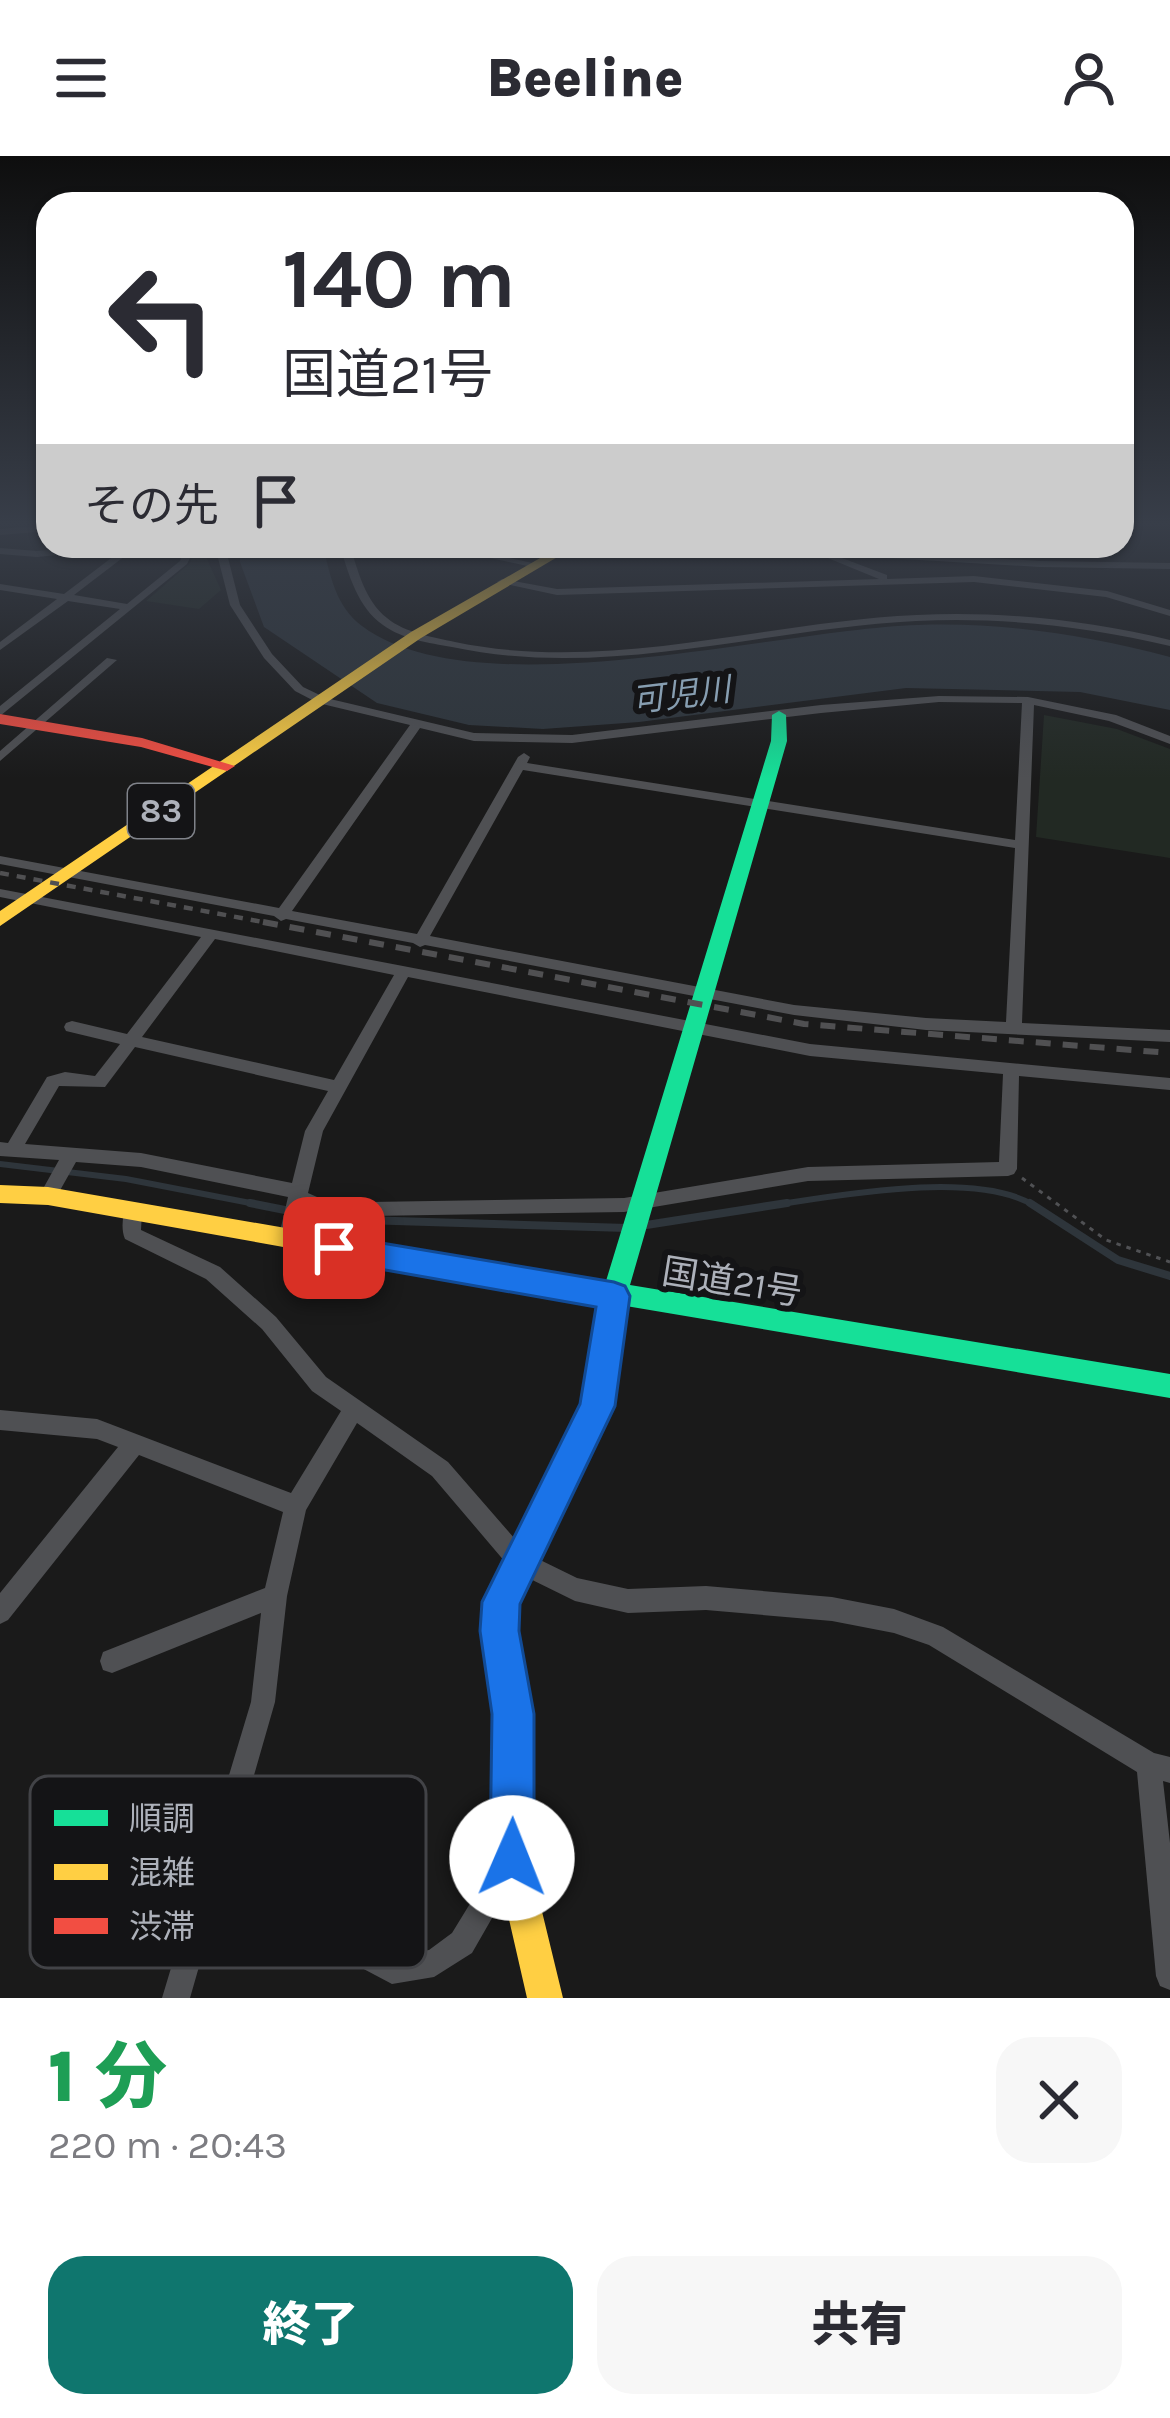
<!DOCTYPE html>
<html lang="ja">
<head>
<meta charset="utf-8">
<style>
	:root { --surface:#fff; --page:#f7f7f7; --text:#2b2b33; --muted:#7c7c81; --accent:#0f766e }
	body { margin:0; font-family:Karla,"Noto Sans JP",sans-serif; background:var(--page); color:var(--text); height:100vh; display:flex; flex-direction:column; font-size:45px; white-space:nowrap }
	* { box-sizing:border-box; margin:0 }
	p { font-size:39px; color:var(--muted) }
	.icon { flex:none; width:66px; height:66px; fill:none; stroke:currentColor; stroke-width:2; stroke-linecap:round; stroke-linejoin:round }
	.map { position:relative; height:1842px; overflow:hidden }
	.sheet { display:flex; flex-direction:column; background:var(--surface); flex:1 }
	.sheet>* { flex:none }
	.hud { position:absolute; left:36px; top:36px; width:1098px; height:366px; border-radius:36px; box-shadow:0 3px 9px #0004; background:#fff; color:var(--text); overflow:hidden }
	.pin { position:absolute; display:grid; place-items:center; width:102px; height:102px; color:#fff; margin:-51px; border-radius:24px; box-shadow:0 6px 18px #0006 }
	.me { position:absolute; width:132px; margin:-66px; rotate:1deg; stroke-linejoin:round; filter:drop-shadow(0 0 9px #0008) }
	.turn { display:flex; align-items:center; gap:42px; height:252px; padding:0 48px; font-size:54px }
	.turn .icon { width:156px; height:156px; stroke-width:2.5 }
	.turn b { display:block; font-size:84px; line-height:102px }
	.then { display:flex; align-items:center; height:114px; padding:0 48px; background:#0003; gap:24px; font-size:45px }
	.round { display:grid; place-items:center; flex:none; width:126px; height:126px; border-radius:36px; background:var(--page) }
	.overview { display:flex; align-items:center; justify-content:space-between; height:204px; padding:0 48px }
	h1 { font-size:72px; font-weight:800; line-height:90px; color:#1e9e55 }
	.button { display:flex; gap:24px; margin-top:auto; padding:24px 48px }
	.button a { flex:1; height:138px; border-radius:36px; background:var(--accent); color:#fff; font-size:48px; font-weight:800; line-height:138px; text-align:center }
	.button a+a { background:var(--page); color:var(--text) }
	header { display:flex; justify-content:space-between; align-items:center; height:156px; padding:0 48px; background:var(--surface); font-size:54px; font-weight:800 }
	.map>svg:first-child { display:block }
</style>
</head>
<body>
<header><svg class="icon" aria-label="menu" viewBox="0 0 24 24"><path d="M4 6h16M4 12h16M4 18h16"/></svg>Beeline<svg class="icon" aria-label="person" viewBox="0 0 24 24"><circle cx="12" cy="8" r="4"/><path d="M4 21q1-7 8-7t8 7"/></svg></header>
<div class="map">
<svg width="1170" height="1842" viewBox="0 0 1170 1842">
	<rect width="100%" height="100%" fill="#1a1a1a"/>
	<!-- green -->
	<path fill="#222923" d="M208,393L207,403L221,434L199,453L146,445L189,408L196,395Z
		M1044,559L1117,573L1170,593V702L1036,681Z"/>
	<!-- water -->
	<path fill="#2e353b" d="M240,390H323C330,419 336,451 362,470C475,555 780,473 918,469C1004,466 1087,479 1170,501V554L1080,536L906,532L639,566L543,573L469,569L377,547L264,471L240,406Z"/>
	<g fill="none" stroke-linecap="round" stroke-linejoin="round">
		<!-- stream-far1 -->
		<path stroke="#2e353b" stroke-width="6" d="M0,1008L126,1023L266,1050
			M768,1050C836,1040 976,1013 1035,1050"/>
		<!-- stream -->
		<path stroke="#2e353b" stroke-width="8" d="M250,1047L330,1063L627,1072
			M1030,1047L1118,1104L1170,1120
			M640,1070L787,1047"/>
		<!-- path -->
		<path stroke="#505154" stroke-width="3" stroke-dasharray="4.5 6" stroke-linecap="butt" d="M1022,1022L1106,1084L1170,1106"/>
		<!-- street -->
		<path fill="#4f5053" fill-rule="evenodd" d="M48,369V375L0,379V373Z
			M88,390H122L117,393L37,401L0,398V392L37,395Z
			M127,390H138L74,439L127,448L180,405L186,390H196L187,408L0,560V550L120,453L68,445L0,494V486L57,443L0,434V428L64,438Z
			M215,390H225L240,449L272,498L303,531L326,542L474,577L572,579L821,549L939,540L1028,541L1116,559L1170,580V588L1109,565L1034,549L1022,867L1170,874V886L926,874L794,859L425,789L420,791L413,787L286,763L281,765L274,760L0,708V700L279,752L410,569L318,547L295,535L264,502L230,449ZM939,546L1022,547L1015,684L527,607L530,601L524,597L518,601L417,778L292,755L420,572L474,585L572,587L821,557ZM523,614L1015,692L1006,866L926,862L794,849L430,780Z
			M340,390H350C358,415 365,445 387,462C405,477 433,481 455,486C609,518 762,466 917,459C1002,455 1087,464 1170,484V490C1087,470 1002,461 916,465C760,473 607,524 452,491C429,487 402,483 383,469C358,452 348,417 340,390Z
			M434,390H454L537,408L532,411Z
			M727,390H781L1040,405L1170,407V413L1040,411L834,399L887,419V423L974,420L1107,435L1170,454V460L1106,441L974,426L557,439L497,426L502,423L557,433L879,423L818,398L732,393Z
			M107,502L117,504L0,605V595Z
			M0,733L810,888L1170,922V934L1019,920L1017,1013L1014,1018L1008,1020L808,1025L624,1056L370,1060L316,1055L304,1051L294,1090L287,1092L280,1090L278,1084L288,1041L141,1011L76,1006L54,1045L48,1047L42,1045L39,1040L59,1004L0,1000V986L8,987L47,921L65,916L95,920L120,888L66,875L64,871L66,867L72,865L127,878L201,781L0,741ZM215,783L394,819L334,924L142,881ZM408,821L810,900L1003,918L999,1006L808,1011L624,1042L370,1046L317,1041L308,1037L323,975ZM135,891L328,935L305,975L292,1027L141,997L25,988L59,930L105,931Z
			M133,1047L139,1050L142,1055L141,1074L220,1111L276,1161L326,1221L448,1306L528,1398L577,1422L628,1433L706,1430L832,1441L894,1453L943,1471L1154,1597L1170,1601V1627L1163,1625L1170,1687V1834L1160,1830L1156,1820L1137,1616L929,1489L894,1477L832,1465L706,1454L628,1457L575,1445L512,1414L432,1320L357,1267L306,1354L287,1440L275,1546L190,1842H162L251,1546L261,1457L112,1517L103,1514L100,1505L103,1496L265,1432L283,1356L139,1299L8,1464L0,1468V1437L118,1291L97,1283L0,1274V1254L97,1263L291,1337L341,1255L312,1235L262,1173L206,1123L125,1083C121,1074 122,1059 127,1050Z
			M510,1693L519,1697L523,1706L519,1715L472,1797L434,1821L392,1828L307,1783L303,1773L307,1763L317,1759L394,1800L429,1794L452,1777L501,1697Z"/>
		<!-- fast -->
		<path fill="#16e098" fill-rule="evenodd" d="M779,555L786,559L787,585L630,1129L1170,1218V1242L626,1150L610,1250L550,1376L540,1380L530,1376L526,1366L584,1248L602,1146L401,1112L393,1109L389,1102L393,1095L401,1092L606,1125L771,585L772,559Z"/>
		<!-- slow -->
		<path fill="#ffcf43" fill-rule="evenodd" d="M561,390H576L421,482L0,770V755L411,476Z
			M0,1029L48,1031L401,1092L409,1095L413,1102L409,1109L401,1112L48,1049L0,1047Z
			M540,1352L550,1356L554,1366L516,1448L514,1475L529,1558V1702L563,1842H527L495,1702L497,1558L484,1475L486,1446L530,1356Z"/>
		<!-- jam -->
		<path fill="#f24e42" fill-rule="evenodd" d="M0,558L142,582L235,610L227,615L141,591L0,568Z"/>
		<!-- rail-far1 -->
		<path stroke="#505052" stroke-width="4.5" stroke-dasharray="9 8" stroke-linecap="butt" d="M0,717L279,769"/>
		<!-- rail -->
		<path stroke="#505052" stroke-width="6" stroke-dasharray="15 12" stroke-linecap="butt" d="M263,766L804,868L1170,897"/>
	</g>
	<!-- sky -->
	<linearGradient id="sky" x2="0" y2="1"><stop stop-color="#0e0e0e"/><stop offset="0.59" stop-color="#383e49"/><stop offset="1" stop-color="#383e49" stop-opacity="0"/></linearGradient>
	<rect width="1170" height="623" fill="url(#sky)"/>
	<!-- route -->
	<path fill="#1a73e8" stroke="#114b97" stroke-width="3" d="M334,1079L614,1126L625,1130L630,1140L615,1250L520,1448L519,1475L534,1558V1702L527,1717L512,1724L496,1717L490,1702L492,1558L480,1475L482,1446L580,1248L596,1151L334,1105L323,1101L318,1092L323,1083Z"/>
	<g text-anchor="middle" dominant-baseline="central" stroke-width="12" stroke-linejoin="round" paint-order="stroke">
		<!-- far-water labels -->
		<g font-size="33" font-style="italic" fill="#879eb1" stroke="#141416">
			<text transform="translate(681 539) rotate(-7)">可児川</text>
		</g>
		<!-- shield labels -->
		<rect fill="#141416" stroke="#7f8289" stroke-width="3" x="128" y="628" width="66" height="54" rx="9"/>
		<g font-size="33" font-weight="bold" fill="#adb1ba">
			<text x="161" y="655">83</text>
		</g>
		<!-- street labels -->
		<g font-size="36" fill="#adb1ba" stroke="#141416">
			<text transform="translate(732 1126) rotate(9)">国道21号</text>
		</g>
	</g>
	<!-- legend -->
	<rect x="30" y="1620" width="396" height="192" rx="18" fill="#141416" stroke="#424347" stroke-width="3"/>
	<rect x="54" y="1654" width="54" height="16" fill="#16e098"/>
	<rect x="54" y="1708" width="54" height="16" fill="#ffcf43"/>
	<rect x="54" y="1762" width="54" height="16" fill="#f24e42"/>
	<g font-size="33" fill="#adb1ba">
		<text x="129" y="1674">順調</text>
		<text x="129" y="1728">混雑</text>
		<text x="129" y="1782">渋滞</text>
	</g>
</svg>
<div class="pin" style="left:334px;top:1092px;background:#d93025"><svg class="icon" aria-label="arrive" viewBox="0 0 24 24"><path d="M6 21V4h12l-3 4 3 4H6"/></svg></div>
<svg class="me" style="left:512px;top:1702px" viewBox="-20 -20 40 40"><circle r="19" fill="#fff"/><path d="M0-13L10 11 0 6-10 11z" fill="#1a73e8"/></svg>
<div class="hud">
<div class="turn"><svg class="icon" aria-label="left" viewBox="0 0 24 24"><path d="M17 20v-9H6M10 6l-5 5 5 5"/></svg><div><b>140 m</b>国道21号</div></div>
<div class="then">その先<svg class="icon" aria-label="arrive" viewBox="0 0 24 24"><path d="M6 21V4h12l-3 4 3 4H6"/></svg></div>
</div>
</div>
<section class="sheet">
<div class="overview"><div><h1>1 分</h1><p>220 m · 20:43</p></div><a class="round"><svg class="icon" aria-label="close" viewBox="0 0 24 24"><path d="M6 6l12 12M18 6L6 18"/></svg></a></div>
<div class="button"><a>終了</a><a>共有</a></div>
</section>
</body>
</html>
